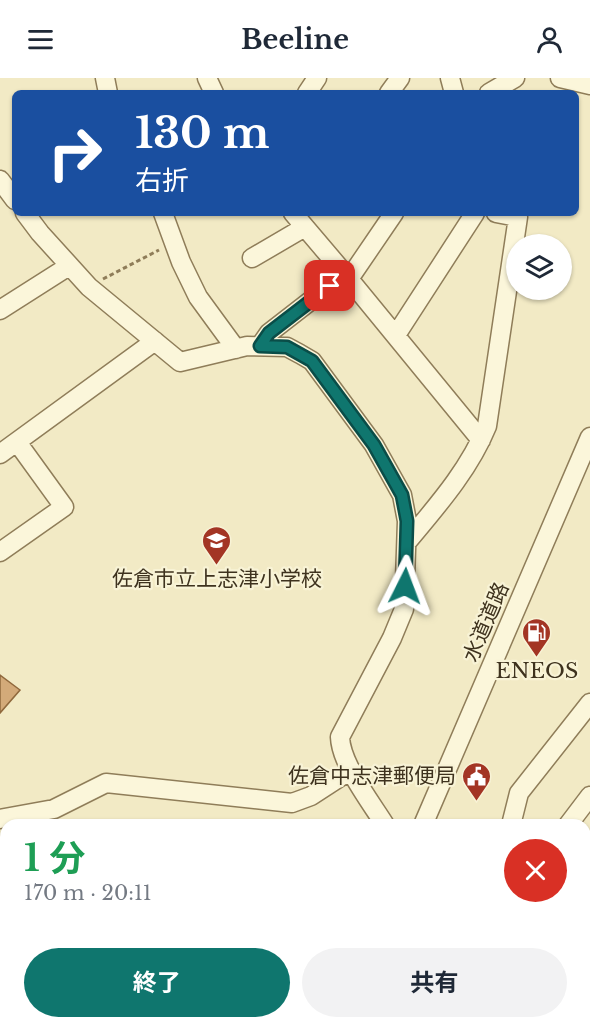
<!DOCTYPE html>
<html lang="ja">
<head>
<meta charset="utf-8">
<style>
	:root { --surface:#fff; --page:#f2f2f3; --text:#1f2937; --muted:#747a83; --accent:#0f766e }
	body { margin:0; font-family:"Libre Baskerville","Noto Sans JP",serif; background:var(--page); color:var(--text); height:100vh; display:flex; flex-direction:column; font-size:22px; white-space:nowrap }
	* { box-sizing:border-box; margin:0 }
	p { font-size:20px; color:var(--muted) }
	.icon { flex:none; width:33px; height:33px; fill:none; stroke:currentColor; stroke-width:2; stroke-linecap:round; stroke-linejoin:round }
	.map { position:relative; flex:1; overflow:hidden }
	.details { position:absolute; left:0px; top:741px; width:591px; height:210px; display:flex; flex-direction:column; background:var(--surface); border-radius:18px 18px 0 0; box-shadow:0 2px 4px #0004 }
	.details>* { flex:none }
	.hud { position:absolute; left:12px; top:12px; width:567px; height:126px; border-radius:9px; box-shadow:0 2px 4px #0004; background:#1a4fa0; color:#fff; overflow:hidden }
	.controls { position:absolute; left:506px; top:156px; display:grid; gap:12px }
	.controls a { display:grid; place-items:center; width:66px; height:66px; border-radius:50%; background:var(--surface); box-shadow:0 2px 4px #0004; font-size:30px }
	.pin { position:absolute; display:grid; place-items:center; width:51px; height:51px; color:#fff; margin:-26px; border-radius:12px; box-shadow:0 3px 9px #0006 }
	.me { position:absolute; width:66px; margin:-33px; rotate:3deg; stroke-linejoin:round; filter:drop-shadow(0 0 4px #0008) }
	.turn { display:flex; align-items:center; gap:21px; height:126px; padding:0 24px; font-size:27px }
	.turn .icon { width:78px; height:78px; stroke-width:2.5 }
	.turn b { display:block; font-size:42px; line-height:51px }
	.round { display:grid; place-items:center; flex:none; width:63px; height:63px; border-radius:32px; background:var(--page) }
	.headline { display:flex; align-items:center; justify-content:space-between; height:102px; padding:0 24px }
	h1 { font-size:36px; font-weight:700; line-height:45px; color:#1e9e55 }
	.action { display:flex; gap:12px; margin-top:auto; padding:12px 24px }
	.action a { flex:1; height:69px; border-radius:36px; background:var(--accent); color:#fff; font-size:24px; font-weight:700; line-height:69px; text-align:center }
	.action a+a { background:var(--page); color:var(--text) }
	header { display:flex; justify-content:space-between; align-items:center; height:78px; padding:0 24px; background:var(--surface); font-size:27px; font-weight:700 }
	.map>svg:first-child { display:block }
</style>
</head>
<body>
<header><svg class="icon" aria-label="menu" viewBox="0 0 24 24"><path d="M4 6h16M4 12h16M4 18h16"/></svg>Beeline<svg class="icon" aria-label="person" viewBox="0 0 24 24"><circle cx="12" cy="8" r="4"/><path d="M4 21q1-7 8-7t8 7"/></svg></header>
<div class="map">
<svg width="590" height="951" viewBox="0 0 590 951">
	<rect width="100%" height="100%" fill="#f2eac5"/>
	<!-- building -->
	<path fill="#d3aa79" stroke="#90693d" stroke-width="1.5" d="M0,597L20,612L0,635Z"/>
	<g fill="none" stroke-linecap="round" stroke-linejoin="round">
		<defs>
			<path id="minor" d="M105,0L108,15
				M207,0L214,15
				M450,0L454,15
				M560,0L590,7
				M307,15L317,0
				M389,15L400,0
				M489,15L515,0
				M0,102L15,122
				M25,135L40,155L89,209L180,284L247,268L287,269L300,276L312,283L374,367L402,417L407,443L404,531L392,560L340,659C341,686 370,723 385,747
				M163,135L181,184L198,219L236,271
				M293,135L349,201L481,362
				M496,135L518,139
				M252,180L305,149
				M349,201L394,135
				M0,232L69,188
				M396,257L475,135
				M260,268L269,255L345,196
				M0,376L155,263
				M407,464C437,428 469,392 487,348L518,139L516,135
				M0,474L64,429L17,364
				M0,741L54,731L106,705L292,725L311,718L351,692
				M423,747L590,359
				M511,747L519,715L590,625
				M568,747L590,718
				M0,831L6,829
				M585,847L590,841
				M585,931L590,924
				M73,945V951
				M150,945L151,951
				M228,945V951
				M512,945L520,951
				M336,951L339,945
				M385,951L386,945
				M412,951L417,945
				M570,951L574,945"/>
		</defs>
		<!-- minor casing -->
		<use href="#minor" stroke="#8f7d59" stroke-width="21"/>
		<!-- path -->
		<path stroke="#8f7d59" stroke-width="3" stroke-dasharray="4.5 3" stroke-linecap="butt" d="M103,201L159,172"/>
		<!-- minor -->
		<use href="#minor" stroke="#fbf6da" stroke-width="18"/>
	</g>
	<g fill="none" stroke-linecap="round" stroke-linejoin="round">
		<defs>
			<path id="route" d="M330,208L269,255L260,268L287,269L312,283L374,367L402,417L407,443L405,508"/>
		</defs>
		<!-- route casing -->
		<use href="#route" stroke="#0a4d48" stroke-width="15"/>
		<!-- route -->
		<use href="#route" stroke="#0f766e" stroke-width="10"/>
	</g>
	<!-- icons -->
	<defs>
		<symbol id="school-pin" viewBox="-11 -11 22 30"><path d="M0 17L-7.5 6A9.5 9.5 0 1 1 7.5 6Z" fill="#a33524" stroke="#f8f3d6"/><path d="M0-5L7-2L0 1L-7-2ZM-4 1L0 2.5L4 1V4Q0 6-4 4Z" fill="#fff"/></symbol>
		<symbol id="fuel-pin" viewBox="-11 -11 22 30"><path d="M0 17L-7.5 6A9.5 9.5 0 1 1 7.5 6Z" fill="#a33524" stroke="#f8f3d6"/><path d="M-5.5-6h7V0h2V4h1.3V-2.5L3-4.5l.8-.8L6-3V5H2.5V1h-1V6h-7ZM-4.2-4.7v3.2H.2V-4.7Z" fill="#fff"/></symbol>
		<symbol id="civic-pin" viewBox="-11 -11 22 30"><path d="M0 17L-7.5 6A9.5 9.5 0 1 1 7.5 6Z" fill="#a33524" stroke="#f8f3d6"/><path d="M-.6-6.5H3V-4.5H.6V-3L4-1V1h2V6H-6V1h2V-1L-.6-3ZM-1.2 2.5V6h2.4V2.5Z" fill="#fff"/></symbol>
	</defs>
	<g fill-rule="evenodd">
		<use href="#school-pin" x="200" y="446" width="33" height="45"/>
		<use href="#fuel-pin" x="520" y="538" width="33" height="45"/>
		<use href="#civic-pin" x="460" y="682" width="33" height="45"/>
	</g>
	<g text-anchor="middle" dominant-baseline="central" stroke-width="4.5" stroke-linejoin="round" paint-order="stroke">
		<!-- poi labels -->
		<g font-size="21" fill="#3e321e" stroke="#f8f3d6">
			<text x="217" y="501">佐倉市立上志津小学校</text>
			<text x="537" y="593">ENEOS</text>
			<text x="456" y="698" text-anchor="end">佐倉中志津郵便局</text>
		</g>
		<!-- street labels -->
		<g font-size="21" fill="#3e321e" stroke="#f8f3d6">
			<text transform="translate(486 544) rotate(-67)">水道道路</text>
		</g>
	</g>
</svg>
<div class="controls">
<a><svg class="icon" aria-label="layers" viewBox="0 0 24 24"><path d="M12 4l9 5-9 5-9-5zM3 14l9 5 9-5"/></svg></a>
</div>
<div class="pin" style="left:330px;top:208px;background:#d93025"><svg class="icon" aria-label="arrive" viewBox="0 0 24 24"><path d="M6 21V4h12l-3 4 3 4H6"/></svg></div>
<svg class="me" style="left:405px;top:508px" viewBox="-20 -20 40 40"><path d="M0-17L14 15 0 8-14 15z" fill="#0f766e" stroke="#fff" stroke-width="4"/></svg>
<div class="hud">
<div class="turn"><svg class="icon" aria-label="right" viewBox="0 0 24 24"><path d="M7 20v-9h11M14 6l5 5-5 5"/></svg><div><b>130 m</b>右折</div></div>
</div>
<section class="details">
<div class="headline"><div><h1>1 分</h1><p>170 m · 20:11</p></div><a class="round" style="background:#d93025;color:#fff"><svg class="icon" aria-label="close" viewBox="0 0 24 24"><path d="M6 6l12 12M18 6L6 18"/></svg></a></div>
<div class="action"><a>終了</a><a>共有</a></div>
</section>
</div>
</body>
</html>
